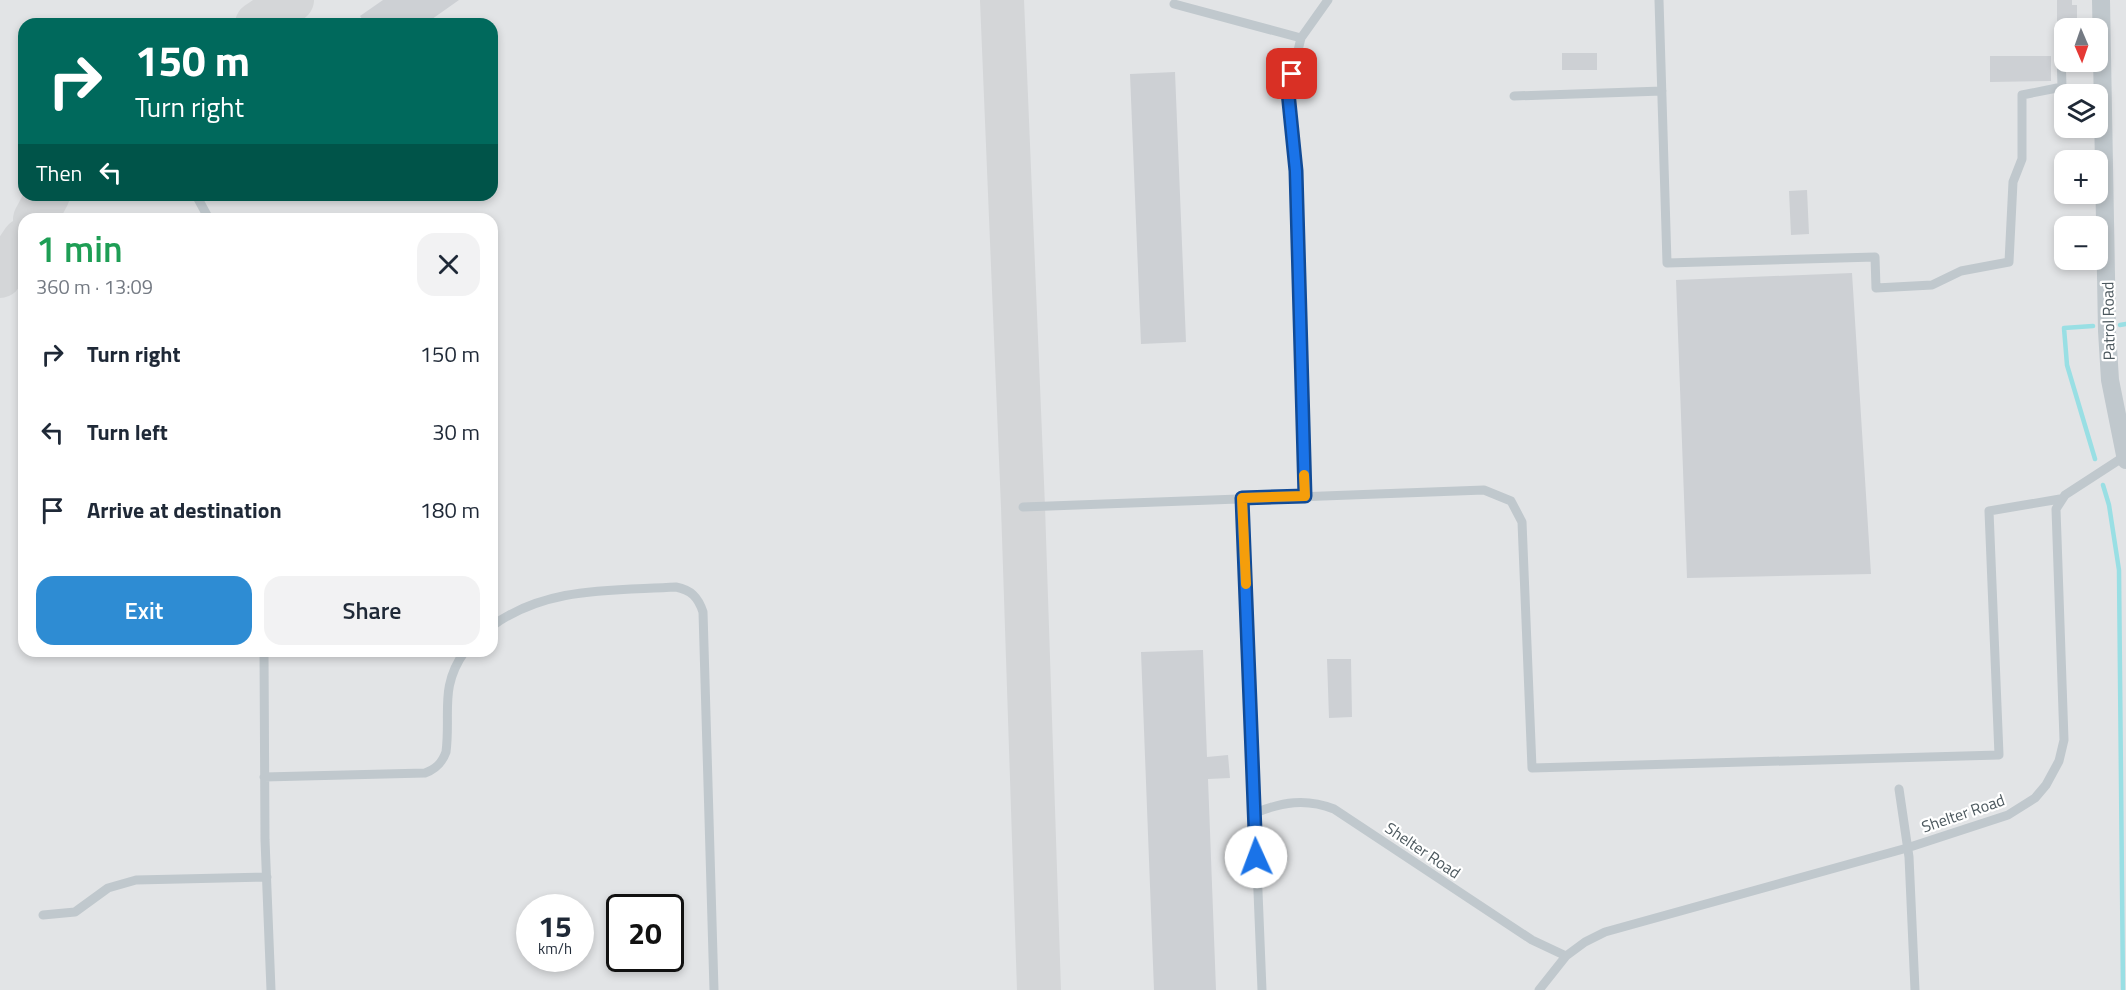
<!DOCTYPE html>
<html lang="en">
<head>
<meta charset="utf-8">
<style>
	:root { --surface:#fff; --page:#f2f2f3; --text:#1f2937; --muted:#747a83; --accent:#2e8cd3 }
	body { margin:0; font-family:"Titillium Web",sans-serif; background:var(--page); color:var(--text); height:100vh; display:flex; flex-direction:column; font-size:22px; white-space:nowrap }
	* { box-sizing:border-box; margin:0 }
	p { font-size:20px; color:var(--muted) }
	.icon { flex:none; width:33px; height:33px; fill:none; stroke:currentColor; stroke-width:2; stroke-linecap:round; stroke-linejoin:round }
	.map { position:relative; flex:1; overflow:hidden }
	.sheet { position:absolute; left:18px; top:213px; width:480px; height:444px; display:flex; flex-direction:column; background:var(--surface); border-radius:18px; box-shadow:0 3px 9px #0003 }
	.sheet>* { flex:none }
	.guide { position:absolute; left:18px; top:18px; width:480px; height:183px; border-radius:18px; box-shadow:0 3px 9px #0003; background:#00695c; color:#fff; overflow:hidden }
	.needle { width:39px; rotate:178deg }
	.controls { position:absolute; left:2054px; top:18px; display:grid; gap:12px }
	.controls a { display:grid; place-items:center; width:54px; height:54px; border-radius:12px; background:var(--surface); box-shadow:0 3px 9px #0003; font-size:30px }
	.speed { position:absolute; left:516px; top:894px; display:flex; gap:12px; font-size:30px; font-weight:700; text-align:center }
	.speed>* { display:grid; place-content:center; width:78px; height:78px; border-radius:50%; background:var(--surface); box-shadow:0 3px 9px #0003; line-height:1 }
	.speed small { font-size:15px; font-weight:400 }
	.speed .limit { border:3px solid #111; border-radius:9px; background:#fff; color:#111 }
	.pin { position:absolute; display:grid; place-items:center; width:51px; height:51px; color:#fff; margin:-26px; border-radius:12px; box-shadow:0 3px 9px #0006 }
	.me { position:absolute; width:66px; margin:-33px; rotate:358deg; stroke-linejoin:round; filter:drop-shadow(0 0 4px #0008) }
	.turn { display:flex; align-items:center; gap:21px; height:126px; padding:0 18px; font-size:27px }
	.turn .icon { width:78px; height:78px; stroke-width:2.5 }
	.turn b { display:block; font-size:42px; line-height:51px }
	.then { display:flex; align-items:center; height:57px; padding:0 18px; background:#0003; gap:12px; font-size:22px }
	.round { display:grid; place-items:center; flex:none; width:63px; height:63px; border-radius:18px; background:var(--page) }
	.summary { display:flex; align-items:center; justify-content:space-between; height:102px; padding:0 18px }
	h1 { font-size:36px; font-weight:600; line-height:45px; color:#1e9e55 }
	.cta { display:flex; gap:12px; margin-top:auto; padding:12px 18px }
	.cta a { flex:1; height:69px; border-radius:18px; background:var(--accent); color:#fff; font-size:24px; font-weight:600; line-height:69px; text-align:center }
	.cta a+a { background:var(--page); color:var(--text) }
	ul { padding:0; list-style:none }
	li { display:flex; align-items:center; gap:18px; height:78px; padding:0 18px }
	li div { flex:1 }
	li b { display:block; font-size:22px }
	li em { font-style:normal }
	.map>svg:first-child { display:block }
</style>
</head>
<body>
<div class="map">
<svg width="2126" height="990" viewBox="0 0 2126 990">
	<rect width="100%" height="100%" fill="#f4f3f3"/>
	<!-- airport -->
	<path fill="#e2e4e6" fill-rule="evenodd" d="M0,0H2126V990H0ZM24,24H492V195H24ZM2064,28H2097V62H2064ZM2064,94H2097V128H2064ZM2064,160H2097V194H2064ZM24,219H492V651H24ZM2064,226H2097V260H2064ZM530,908H580V958H530ZM620,908H670V958H620Z"/>
	<g fill="none" stroke-linecap="round" stroke-linejoin="round">
		<!-- stream -->
		<path stroke="#99dfe4" stroke-width="4.5" d="M2120,325L2126,324
			M2093,326L2064,328L2067,365L2095,459
			M2103,485L2109,505L2119,570L2123,989"/>
		<!-- taxiway -->
		<path stroke="#d4d6d8" stroke-width="44" d="M1002,0L1023,507L1039,990
			M257,24L292,0
			M35,219L48,195
			M0,276L24,240"/>
	</g>
	<!-- building -->
	<path fill="#cdd0d4" d="M383,0H459L425,24H366L360,16Z
		M2057,0H2072V5H2077V24H2057Z
		M1562,53H1597V70H1562Z
		M1990,56H2051V81L1990,82Z
		M1175,72L1186,342L1141,344L1130,74Z
		M1807,190L1809,234L1791,235L1789,191Z
		M1852,273L1871,574L1687,578L1676,280Z
		M1203,650L1207,757L1228,755L1230,778L1208,779L1216,990H1154L1141,652Z
		M1327,659H1351L1352,717L1329,718Z"/>
	<g fill="none" stroke-linecap="round" stroke-linejoin="round">
		<!-- lane -->
		<path stroke="#c0c8cd" stroke-width="9" d="M1659,0L1667,263L1875,257L1876,288L1932,285L1961,271L2009,262L2013,182L2022,159V95L2062,87L2061,53H2064
			M1174,4L1301,38
			M1514,96L1662,91
			M196,195L209,219
			M1305,496L1296,171L1288,92L1301,38L1328,0
			M1242,498L1262,990
			M1023,507L1484,490L1511,501L1522,522L1532,768L1999,755L1989,511L2060,499
			M492,626C547,586 612,591 676,587C691,590 698,597 703,612L714,990
			M264,651L265,840L271,990
			M264,777L425,773C436,769 442,763 446,752C451,713 439,687 465,651
			M1899,789L1909,857L1915,990
			M1255,813C1282,802 1306,798 1334,809L1532,940L1566,956L1585,942L1605,932L1907,848L2008,815L2035,798L2046,785L2059,761L2064,740L2056,509L2065,495L2125,456
			M43,915L75,912L108,888L136,880L267,877
			M1539,990L1566,956"/>
		<!-- street -->
		<path stroke="#c0c8cd" stroke-width="18" d="M2101,0L2107,331L2110,380L2126,460"/>
	</g>
	<g fill="none" stroke-linecap="round" stroke-linejoin="round">
		<defs>
			<path id="route" d="M1256,857L1242,498L1305,496L1296,171L1288,92L1292,74"/>
		</defs>
		<!-- route casing -->
		<use href="#route" stroke="#114b97" stroke-width="15"/>
		<!-- route -->
		<use href="#route" stroke="#1a73e8" stroke-width="10"/>
		<!-- slow -->
		<path stroke="#f59e0b" stroke-width="10" d="M1246,584L1242,498L1305,496L1304,475"/>
	</g>
	<g text-anchor="middle" dominant-baseline="central" stroke-width="4.5" stroke-linejoin="round" paint-order="stroke">
		<!-- street labels -->
		<g font-size="16" fill="#4c585e" stroke="#fff">
			<text transform="translate(2108 321) rotate(-91)">Patrol Road</text>
			<text transform="translate(1963 813) rotate(-19)">Shelter Road</text>
			<text transform="translate(1423 850) rotate(34)">Shelter Road</text>
		</g>
	</g>
</svg>
<div class="controls">
<a><svg class="needle" viewBox="-14 -14 28 28"><path d="M0-13l5 13h-10z" fill="#e53935"/><path d="M0 13l5-13h-10z" fill="#747a83"/></svg></a>
<a><svg class="icon" aria-label="layers" viewBox="0 0 24 24"><path d="M12 4l9 5-9 5-9-5zM3 14l9 5 9-5"/></svg></a>
<a>+</a>
<a>−</a>
</div>
<div class="speed"><div>15<small>km/h</small></div><div class="limit">20</div></div>
<div class="pin" style="left:1292px;top:74px;background:#d93025"><svg class="icon" aria-label="arrive" viewBox="0 0 24 24"><path d="M6 21V4h12l-3 4 3 4H6"/></svg></div>
<svg class="me" style="left:1256px;top:857px" viewBox="-20 -20 40 40"><circle r="19" fill="#fff"/><path d="M0-13L10 11 0 6-10 11z" fill="#1a73e8"/></svg>
<div class="guide">
<div class="turn"><svg class="icon" aria-label="right" viewBox="0 0 24 24"><path d="M7 20v-9h11M14 6l5 5-5 5"/></svg><div><b>150 m</b>Turn right</div></div>
<div class="then">Then<svg class="icon" aria-label="left" viewBox="0 0 24 24"><path d="M17 20v-9H6M10 6l-5 5 5 5"/></svg></div>
</div>
<section class="sheet">
<div class="summary"><div><h1>1 min</h1><p>360 m · 13:09</p></div><a class="round"><svg class="icon" aria-label="close" viewBox="0 0 24 24"><path d="M6 6l12 12M18 6L6 18"/></svg></a></div>
<ul>
<li><svg class="icon" aria-label="right" viewBox="0 0 24 24"><path d="M7 20v-9h11M14 6l5 5-5 5"/></svg><div><b>Turn right</b></div><em>150 m</em></li>
<li><svg class="icon" aria-label="left" viewBox="0 0 24 24"><path d="M17 20v-9H6M10 6l-5 5 5 5"/></svg><div><b>Turn left</b></div><em>30 m</em></li>
<li><svg class="icon" aria-label="arrive" viewBox="0 0 24 24"><path d="M6 21V4h12l-3 4 3 4H6"/></svg><div><b>Arrive at destination</b></div><em>180 m</em></li>
</ul>
<div class="cta"><a>Exit</a><a>Share</a></div>
</section>
</div>
</body>
</html>
